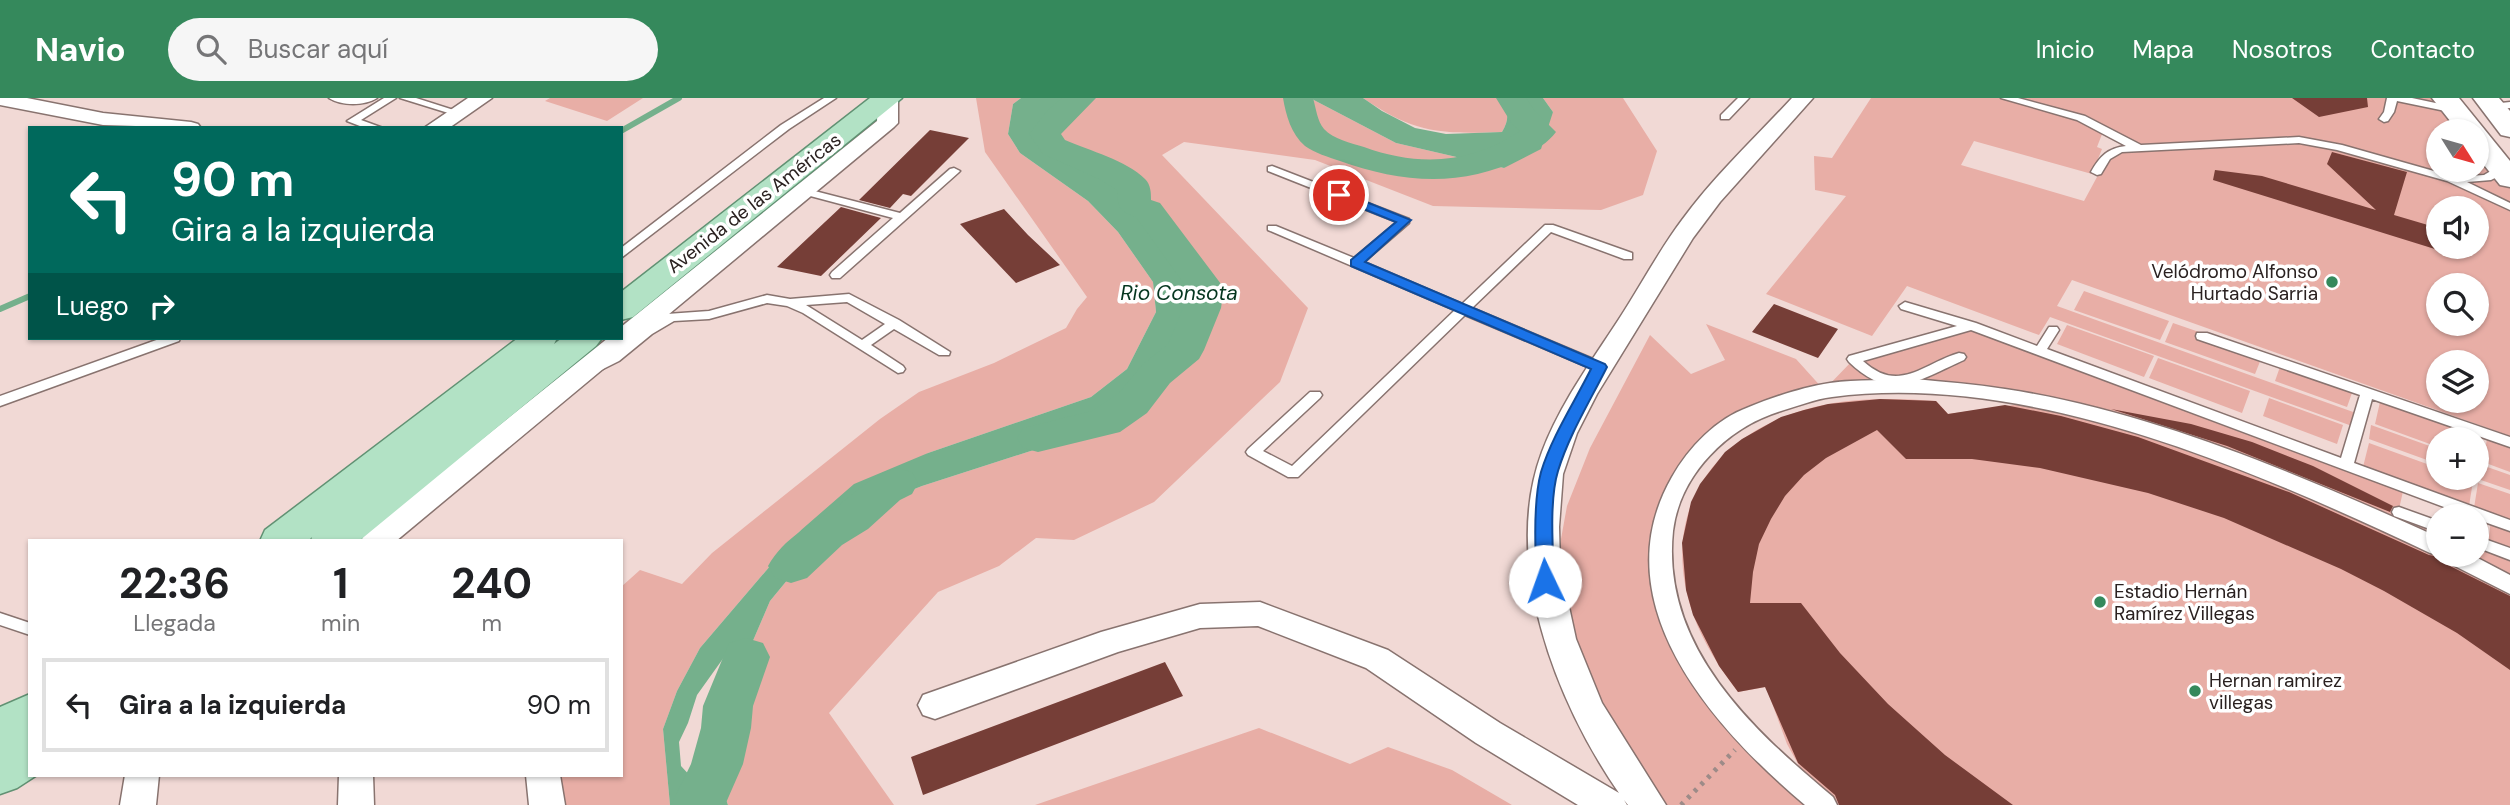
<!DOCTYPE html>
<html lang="es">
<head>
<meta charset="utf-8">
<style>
	:root { --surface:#fff; --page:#f6f6f6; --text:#202124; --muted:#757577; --line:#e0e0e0; --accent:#35895c }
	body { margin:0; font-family:"DM Sans",sans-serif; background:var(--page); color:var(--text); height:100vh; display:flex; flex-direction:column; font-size:26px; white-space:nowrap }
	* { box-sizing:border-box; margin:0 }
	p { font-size:23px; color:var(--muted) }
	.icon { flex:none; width:38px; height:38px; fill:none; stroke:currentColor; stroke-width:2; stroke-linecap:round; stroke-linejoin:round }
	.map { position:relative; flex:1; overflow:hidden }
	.panel { position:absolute; left:28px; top:441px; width:595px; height:238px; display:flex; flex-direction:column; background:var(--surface); border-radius:0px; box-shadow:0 2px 5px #0004 }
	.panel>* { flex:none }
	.guide { position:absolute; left:28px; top:28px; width:595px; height:214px; border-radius:0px; box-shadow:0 2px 5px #0004; background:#00695c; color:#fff; overflow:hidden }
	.needle { width:46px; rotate:127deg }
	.tools { position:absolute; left:2426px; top:21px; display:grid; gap:14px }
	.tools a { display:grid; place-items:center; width:63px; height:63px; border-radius:50%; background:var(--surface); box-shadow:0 2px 5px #0004; font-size:35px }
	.pin { position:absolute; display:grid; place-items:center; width:60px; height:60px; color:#fff; margin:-30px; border:4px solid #fff; border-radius:50%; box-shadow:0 2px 7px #0007 }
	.me { position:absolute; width:77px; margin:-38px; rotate:357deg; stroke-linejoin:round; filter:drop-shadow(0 0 5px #0008) }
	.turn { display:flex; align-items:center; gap:24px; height:147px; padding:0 28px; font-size:32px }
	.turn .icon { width:91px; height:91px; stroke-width:2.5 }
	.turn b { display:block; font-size:49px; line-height:60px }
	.then { display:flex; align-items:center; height:66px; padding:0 28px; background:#0003; gap:14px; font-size:26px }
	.eta { display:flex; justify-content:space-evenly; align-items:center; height:119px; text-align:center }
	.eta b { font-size:42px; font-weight:700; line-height:49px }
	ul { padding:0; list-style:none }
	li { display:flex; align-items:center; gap:21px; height:94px; margin:0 14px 10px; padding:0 14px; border:4px solid var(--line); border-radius:0px }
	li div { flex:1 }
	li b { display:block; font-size:26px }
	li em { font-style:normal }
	header { display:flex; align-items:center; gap:42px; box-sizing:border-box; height:98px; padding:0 35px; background:var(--accent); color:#fff }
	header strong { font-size:33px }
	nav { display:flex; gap:38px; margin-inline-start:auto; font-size:24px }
	.search { width:490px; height:63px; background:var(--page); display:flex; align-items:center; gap:18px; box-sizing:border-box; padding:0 24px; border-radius:38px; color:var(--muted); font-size:26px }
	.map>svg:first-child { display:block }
</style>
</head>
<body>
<header>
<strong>Navio</strong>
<div class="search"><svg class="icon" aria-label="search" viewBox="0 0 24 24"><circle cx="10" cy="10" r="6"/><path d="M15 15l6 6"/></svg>Buscar aquí</div>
<nav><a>Inicio</a><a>Mapa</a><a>Nosotros</a><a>Contacto</a></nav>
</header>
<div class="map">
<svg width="2510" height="707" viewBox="0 0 2510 707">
	<rect width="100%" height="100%" fill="#f1d9d5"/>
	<!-- green -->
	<path fill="#e8aea6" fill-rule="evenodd" d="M550,0H643L607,23L545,3Z
		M976,0H1021L1013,6L1008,36L1020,55L1088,103L1118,134L1153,184L1156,214L1127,271L1091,299L928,355L800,433L700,550L677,593L663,631L670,707H547L543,677H621V489L640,472L682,486L712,455L880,321L919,294L994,265L1066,230L1077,211L1087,199L985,54Z
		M1072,0H1310L1396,45L1504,70L1553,14L1543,0H1623L1657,53L1643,97L1601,112L1433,108L1315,62L1184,44L1162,57L1308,210L1280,284L1154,404L1074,442L1036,440L999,468L938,494L829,615L894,707H728L725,699L731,651L746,559L770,503L826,435L889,401L922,388L1071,340L1133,305L1160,285L1173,272L1205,189C1182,157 1145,112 1114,88C1091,70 1062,60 1045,36L1062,4Z
		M1363,0H1502C1508,13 1510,21 1502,34C1442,36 1415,36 1363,0Z
		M1871,0H2445L2472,33H2438V72H2476V39L2510,81V338L2072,182L2057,208L2356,315L2352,328L2050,219L2039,237L1907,188L1872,238L1766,196L1846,98L1815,92L1814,58L1832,60ZM2104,31L2137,50L2110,55L2084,103L1961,67L1974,43L2092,76L2102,51L2097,49ZM2438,110H2476V149H2438ZM2438,187H2476V226H2438ZM2438,264H2476V303H2438Z
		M2084,193L2169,223L2160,242L2074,212Z
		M2173,225L2263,256L2255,276L2165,244Z
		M1706,226L1796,261L1824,292L1854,261L1972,228L2404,389L2399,411L2438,429V457H2476V443L2488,447L2491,421L2510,428V707H1665L1651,689L1576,561L1561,483V441L1567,408L1590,350L1650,237L1691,276L1725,262ZM1824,292L2004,297L2021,306L1948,316L1936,303C1892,300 1847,299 1804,312C1708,340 1659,419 1693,516C1703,545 1720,570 1738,594L1766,589L1787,646L1803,675L1700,578L1671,517L1667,409L1724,332Z
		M2067,227L2154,258L2144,279L2057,246Z
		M2158,260L2250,293L2242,315L2149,280Z
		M2281,266L2353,292L2347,309L2275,283Z
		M2269,300L2343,327L2337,346L2263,318Z
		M2380,304L2482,340L2478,363L2476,341H2438V349L2375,326Z
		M2371,327L2438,351V366L2369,341Z
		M2487,341L2510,350V374L2483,364Z
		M2369,345L2438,370V380H2464L2473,383L2469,408L2363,369Z
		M2476,365L2510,377V392L2475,380Z
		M2478,385L2510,396V423L2474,410Z
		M1259,630L1350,666L1388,649L1452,672L1512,707H1035Z"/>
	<!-- water -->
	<path fill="#75b08c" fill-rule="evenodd" d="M1021,0H1072L1062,4L1045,36C1061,60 1091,70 1114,88C1150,116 1179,153 1205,189L1202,210L1185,252L1173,272L1160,285L1133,305L1071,340L922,388L889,401L826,435L770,503L746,559L730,651L725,699L728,707H670L663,631L677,593L700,550L800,433L854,386L928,355L1091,299L1127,271L1156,214L1153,184L1118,134L1088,103L1020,55L1008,36L1013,6ZM727,555C732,597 727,643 710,683L693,681L681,668L679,644L688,625L697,597Z
		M1310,0H1363L1382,13L1415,30L1446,36L1502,34C1510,21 1508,13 1502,0H1543L1553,14L1541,51L1504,70L1396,45Z"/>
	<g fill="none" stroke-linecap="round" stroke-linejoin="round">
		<!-- stream -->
		<path stroke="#75b08c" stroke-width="6" d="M621,33L679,0
			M0,211L30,198"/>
		<!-- river -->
		<path fill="#75b08c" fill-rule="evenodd" d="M1062,0H1096L1061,36L1065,42C1090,53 1126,62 1145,81C1151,87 1151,95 1151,102L1160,105L1224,190L1221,210L1204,252L1199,261L1170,285L1147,315L1120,334L1038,354L1023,350L1017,340L1023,330L1092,313L1119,295L1142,267L1168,246L1183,210L1187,190L1136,119C1119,114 1118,109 1117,92L1099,81L1043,56L1029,36L1048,12Z
			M1283,0H1313C1316,10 1317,23 1324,31C1333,41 1351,45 1364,49C1419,69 1471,66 1520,33L1512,26L1496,0H1526L1535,13L1556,34C1548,45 1534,53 1522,60C1462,90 1401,85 1340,63C1328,59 1315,55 1305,48C1291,36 1286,17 1283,0Z
			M897,370L912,374L918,385L912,396L900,402L868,431L842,447L807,480L791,485L775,480L768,468C785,438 812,427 838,408C858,392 872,377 897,370Z
			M746,540L763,545L770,559L753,608L751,630L743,666L725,707H671L691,666L701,630L703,608L729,545Z"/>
	</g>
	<!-- building -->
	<path fill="#763e37" d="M2292,0H2367L2368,9L2319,19Z
		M930,32L969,40L911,98L903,96L890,110L859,102Z
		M2332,54L2407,74L2394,117L2438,130V152L2213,82L2215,72L2262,78L2376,112L2327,66Z
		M841,109L881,120L821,178L777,169Z
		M1004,111L1028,137L1060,167L1016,185L960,126Z
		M1774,206L1838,231L1818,260L1752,234Z
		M1880,301L1936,303L1948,316L2005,307L2061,318L2138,339L2289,394L2429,457L2440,459L2444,465L2510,498V572L2457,535L2384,493L2341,471L2224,420L2148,395L2040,370L1972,361H1906L1877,332L1826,360L1804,377L1785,398L1771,421L1759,446L1753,474L1750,505H1801L1840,555L1888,606L1945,657L2013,707H1839L1835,697L1798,665L1765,589L1738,594L1719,568L1693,517L1686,492L1682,445L1691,404L1700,386L1725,354L1742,341L1781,319L1804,312L1828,306Z
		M2111,311L2191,326L2252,344L2313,368L2393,408L2390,414L2227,348Z
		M1165,564L1183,598L923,697L911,659Z"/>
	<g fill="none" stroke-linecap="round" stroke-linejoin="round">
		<defs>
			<path id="service" d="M329,0H377C364,8 342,8 329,0Z
				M384,0H396L361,22L383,30H365L347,23Z
				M400,0H416L463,15L458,18Z
				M824,0H836L789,31L621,160V150L781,27Z
				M1738,0H1749L1729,21H1721V17Z
				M2001,0H2018L2085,18L2141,47L2299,39L2342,47L2455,79L2484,77L2501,67L2507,70L2501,77L2491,82L2467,84L2510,105V112L2447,83L2337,52L2299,45L2122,54L2110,61L2101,76L2097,77L2091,74C2100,58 2108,50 2126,48L2077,22Z
				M2387,0H2412L2459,10L2460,12L2455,15L2397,3L2394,14L2388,23L2384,24L2379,21L2384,14Z
				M2510,4V10L2492,12L2487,9L2492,6Z
				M1272,68L1409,121V125L1364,164L1462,206L1545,127H1553L1632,155V161H1624L1551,134L1472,210L1605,266L1607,269L1600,273L1595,272L1465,217L1298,379H1288L1248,357L1246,354L1248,351L1310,294H1320L1322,297L1320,300L1263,353L1292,368L1455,212L1268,132V128H1276L1354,160L1397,124L1268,73V69Z
				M954,70L960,73L958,75L840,180H832L830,177L832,174L893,120L799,95V91L803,90L900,115L950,71Z
				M849,196L899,222L950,254L949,257H939L894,231L871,247L903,268L905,271L903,274L898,275L803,215L787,208L767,205L709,221L674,223L652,236L619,263L595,275L588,271L652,224L667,216L709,213L767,197L790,201ZM847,204L885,226L862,242L806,207Z
				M1905,204L1976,225L2037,248L2049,229H2057L2059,232L2047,251L2341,360L2360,297L2197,241L2196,238L2197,235H2207L2510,339V349L2372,301L2354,365L2510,422V433L2476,421V418H2468L1971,232L1863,263C1899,296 1922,266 1959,255L1964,256L1966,259L1964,262C1919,282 1891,305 1849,264L1847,261L1849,258L1957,228L1901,211L1899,208Z
				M162,240H180L179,243L0,308V298Z
				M2399,409L2438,423V434L2394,418L2392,414L2394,410Z
				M2476,438L2510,450V462L2476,449Z
				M0,515L30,525V537L0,527Z"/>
			<path id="pedestrian" d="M1915,281C1945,284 1975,286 2005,291C2152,313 2303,378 2438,439V457H2440L2430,455C2254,372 2030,273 1832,299C1815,301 1798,308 1781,313C1728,329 1680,376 1673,433C1661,549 1753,632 1833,699L1837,707H1805C1714,630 1600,505 1672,379C1689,349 1716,321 1749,309C1773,299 1804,289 1830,285C1857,281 1887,283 1915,281Z
				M2442,457H2472L2510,477V496L2445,463Z"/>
			<path id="minor" d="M0,0H27L103,15L191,24L198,26L201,30L103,27L0,7Z
				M468,0H492L449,30H424Z
				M878,0H898V25L894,29L396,443H361L365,435L608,240H621V229L877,23Z
				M1792,0H1813L1720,104L1693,140L1597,296L1577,335L1563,376L1559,429L1560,467L1576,541L1602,605L1666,707H1628L1624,702L1627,707H1578L1476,645L1366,570L1258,528L1200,530L1118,554L935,621L923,617L918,607L923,597L1101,534L1200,506L1260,504L1388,552L1500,625L1619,695C1556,604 1501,464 1542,354C1560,306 1591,264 1619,221C1640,189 1658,154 1682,122C1714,78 1755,40 1792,0Z
				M125,677H159L156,707H120Z
				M339,677H373L374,707H338Z
				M526,677H560L565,707H529Z"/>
			<path id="tertiary" d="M2432,0H2459L2510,63V89L2500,87L2476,57V33H2458Z
				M2473,0H2499L2510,13V39L2501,37Z"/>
			<path id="primary" d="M870,0H902L633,219L621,222V194Z
				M518,240H557L554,246L562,240H602L596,248L359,443H311L312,439L308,443H260L265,432Z
				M30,596V677H37L17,690L0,696V609Z"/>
		</defs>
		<!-- service casing -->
		<use href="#service" stroke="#88736f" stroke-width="3"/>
		<!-- pedestrian casing -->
		<use href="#pedestrian" stroke="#88736f" stroke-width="3"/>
		<!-- minor casing -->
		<use href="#minor" stroke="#88736f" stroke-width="3"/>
		<!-- tertiary casing -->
		<use href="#tertiary" stroke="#88736f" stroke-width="3"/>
		<!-- primary casing -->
		<use href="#primary" stroke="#619173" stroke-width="3"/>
		<!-- path -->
		<path stroke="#9d8b88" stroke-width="5" stroke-dasharray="3.5 6" stroke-linecap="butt" d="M1681,707L1735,652"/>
		<!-- service -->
		<use href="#service" fill="#fff" fill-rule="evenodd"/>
		<!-- pedestrian -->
		<use href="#pedestrian" fill="#fff" fill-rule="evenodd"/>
		<!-- minor -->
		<use href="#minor" fill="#fff" fill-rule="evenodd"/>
		<!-- tertiary -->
		<use href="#tertiary" fill="#fff" fill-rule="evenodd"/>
		<!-- primary -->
		<use href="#primary" fill="#b2e2c5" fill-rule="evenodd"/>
	</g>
	<!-- route -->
	<path fill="#1a73e8" stroke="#114b97" stroke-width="2" d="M1339,93L1411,122L1365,164L1605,266L1607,269C1590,303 1569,337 1558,373C1549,402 1553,452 1554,483L1552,488H1539L1537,483C1535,452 1533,404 1541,374C1552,338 1574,305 1591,271L1351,168V162L1396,124L1334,99V94Z"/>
	<!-- markers -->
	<g fill="#35895c" stroke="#fff" stroke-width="2.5">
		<circle cx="2332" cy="184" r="7"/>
		<circle cx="2100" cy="504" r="7"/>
		<circle cx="2195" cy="593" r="7"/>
	</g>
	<g text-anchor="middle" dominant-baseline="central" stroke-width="7" stroke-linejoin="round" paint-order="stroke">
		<!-- street labels -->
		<g font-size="19" fill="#2a2120" stroke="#fff">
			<text transform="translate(754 105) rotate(-38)">Avenida de las Américas</text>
		</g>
		<!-- poi labels -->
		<g font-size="19" fill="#2a2120" stroke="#fff" text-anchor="start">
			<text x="2318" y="173" text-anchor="end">Velódromo Alfonso<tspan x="2318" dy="22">Hurtado Sarria</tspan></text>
			<text x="2114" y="493">Estadio Hernán<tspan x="2114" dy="22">Ramírez Villegas</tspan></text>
			<text x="2209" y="582">Hernan ramirez<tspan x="2209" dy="22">villegas</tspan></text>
		</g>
		<!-- water labels -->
		<g font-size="21" font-style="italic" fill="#05361f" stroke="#fff">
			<text x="1179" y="195">Rio Consota</text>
		</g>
	</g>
</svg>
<div class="tools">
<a><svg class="needle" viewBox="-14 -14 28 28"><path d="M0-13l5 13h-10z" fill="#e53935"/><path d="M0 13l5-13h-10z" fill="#757577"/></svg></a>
<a><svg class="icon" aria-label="sound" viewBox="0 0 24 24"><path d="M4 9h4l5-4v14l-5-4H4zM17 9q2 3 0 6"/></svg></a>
<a><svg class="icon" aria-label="search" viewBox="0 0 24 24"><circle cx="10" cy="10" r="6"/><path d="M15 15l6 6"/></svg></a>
<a><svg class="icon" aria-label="layers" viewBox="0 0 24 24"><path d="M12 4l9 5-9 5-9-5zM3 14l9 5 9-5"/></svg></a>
<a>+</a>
<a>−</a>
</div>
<div class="pin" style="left:1339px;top:97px;background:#d93025"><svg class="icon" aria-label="arrive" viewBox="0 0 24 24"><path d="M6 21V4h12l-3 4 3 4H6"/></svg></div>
<svg class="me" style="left:1545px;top:483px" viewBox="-20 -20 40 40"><circle r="19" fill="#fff"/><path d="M0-13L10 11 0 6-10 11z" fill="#1a73e8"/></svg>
<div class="guide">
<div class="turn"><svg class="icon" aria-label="left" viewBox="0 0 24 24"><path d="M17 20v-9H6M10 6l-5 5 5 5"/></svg><div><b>90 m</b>Gira a la izquierda</div></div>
<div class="then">Luego<svg class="icon" aria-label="right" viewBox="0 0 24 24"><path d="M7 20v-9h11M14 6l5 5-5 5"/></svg></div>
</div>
<section class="panel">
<div class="eta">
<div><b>22:36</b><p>Llegada</p></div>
<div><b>1</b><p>min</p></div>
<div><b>240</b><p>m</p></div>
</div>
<ul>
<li><svg class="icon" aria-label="left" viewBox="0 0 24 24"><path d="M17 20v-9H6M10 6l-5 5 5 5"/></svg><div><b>Gira a la izquierda</b></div><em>90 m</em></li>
</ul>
</section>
</div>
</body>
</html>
